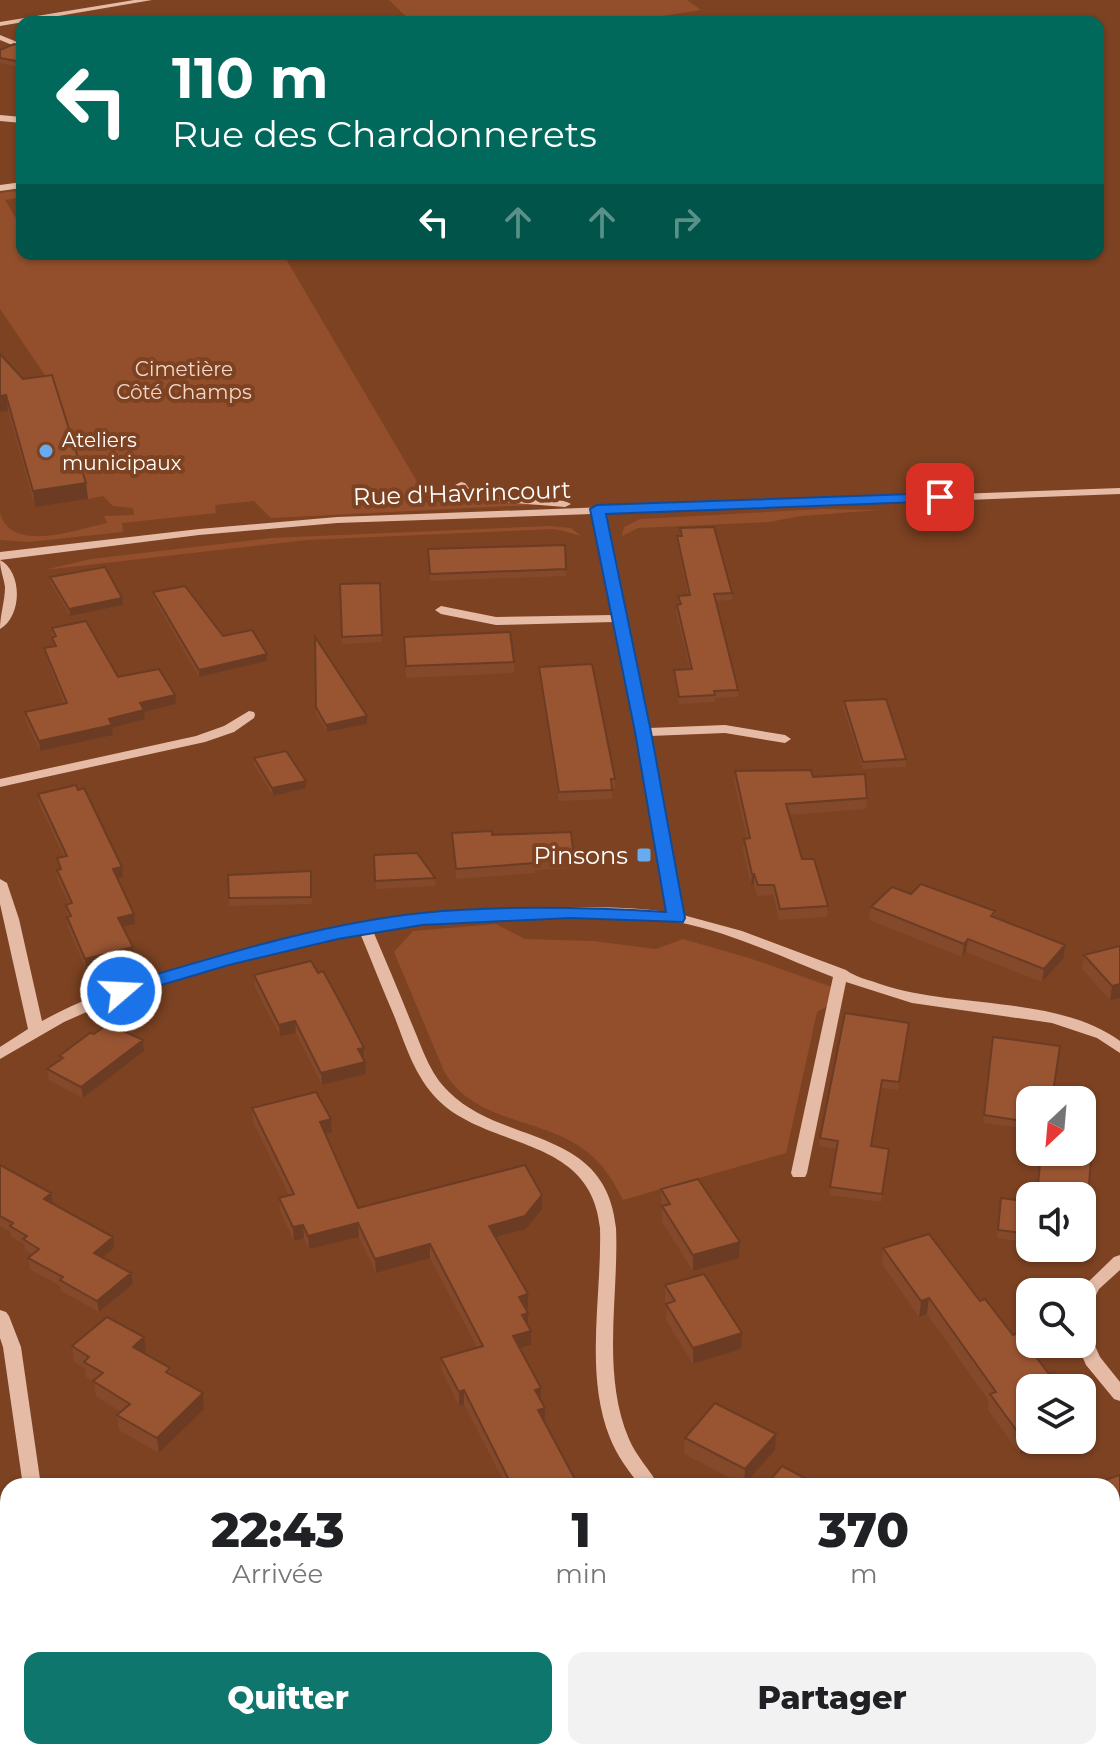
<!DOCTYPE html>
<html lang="fr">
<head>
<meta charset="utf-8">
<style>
	:root { --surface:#fff; --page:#f2f2f2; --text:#202124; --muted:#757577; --accent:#0f766e }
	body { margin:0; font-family:Montserrat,sans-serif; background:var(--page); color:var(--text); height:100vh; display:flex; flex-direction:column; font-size:30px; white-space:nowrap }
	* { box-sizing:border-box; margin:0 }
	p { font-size:26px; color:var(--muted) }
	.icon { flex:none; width:44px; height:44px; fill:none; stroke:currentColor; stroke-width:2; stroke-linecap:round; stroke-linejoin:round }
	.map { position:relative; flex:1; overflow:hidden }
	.drawer { position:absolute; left:0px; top:1478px; width:1120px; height:282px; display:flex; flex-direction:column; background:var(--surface); border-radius:24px 24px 0 0; box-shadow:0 2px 6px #0004 }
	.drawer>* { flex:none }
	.hud { position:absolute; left:16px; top:16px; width:1088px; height:244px; border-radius:16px; box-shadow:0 2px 6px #0004; background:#00695c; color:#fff; overflow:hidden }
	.needle { width:52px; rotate:206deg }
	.buttons { position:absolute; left:1016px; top:1086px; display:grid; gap:16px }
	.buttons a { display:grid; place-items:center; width:80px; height:80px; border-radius:16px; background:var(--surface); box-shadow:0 2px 6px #0004; font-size:40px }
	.pin { position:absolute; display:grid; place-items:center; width:68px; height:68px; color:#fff; margin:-34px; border-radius:16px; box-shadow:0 4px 12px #0006 }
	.me { position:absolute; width:88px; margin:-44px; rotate:71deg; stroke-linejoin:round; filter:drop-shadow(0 0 6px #0008) }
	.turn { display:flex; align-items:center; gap:28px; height:168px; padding:0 24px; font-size:36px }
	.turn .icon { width:104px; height:104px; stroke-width:2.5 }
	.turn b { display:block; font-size:56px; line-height:68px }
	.lanes { display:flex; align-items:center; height:76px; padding:0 24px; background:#0003; justify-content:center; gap:40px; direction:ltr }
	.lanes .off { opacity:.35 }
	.eta { display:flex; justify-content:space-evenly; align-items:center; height:136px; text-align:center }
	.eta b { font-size:48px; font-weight:800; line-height:56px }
	.primary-button { display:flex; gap:16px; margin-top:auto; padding:16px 24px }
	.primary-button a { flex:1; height:92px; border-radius:16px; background:var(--accent); color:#fff; font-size:32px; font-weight:800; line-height:92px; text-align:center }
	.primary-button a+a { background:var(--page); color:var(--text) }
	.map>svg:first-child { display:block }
</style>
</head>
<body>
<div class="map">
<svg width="1120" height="1759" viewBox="0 0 1120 1759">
	<rect width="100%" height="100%" fill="#7c4222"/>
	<!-- green -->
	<path fill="#934f2c" d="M389,0H687L701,10L625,22H412Z
		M15,191L18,198L5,200L22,228V254H283L422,490L424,502L551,504L271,518L254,501L215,505L216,513L122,523L123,532L29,542L0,540V513C11,555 81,528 107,523L104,516L134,515L133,508L113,506L103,496L88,499L51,384L0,309V193Z
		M823,509L880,510L801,516L769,522L638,528L622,536L624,527L640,519Z
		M549,526L571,528L581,536L555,529L307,540L44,570L91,559L270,538Z
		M496,924L525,939L593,941L656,949L683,939L749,958L832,987L829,1005L817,1012L786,1153L623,1200C615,1184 605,1167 591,1155C547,1116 475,1126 444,1071L394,952L413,931Z"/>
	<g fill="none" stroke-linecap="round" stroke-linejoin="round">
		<!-- minor -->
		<path fill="#e6bba5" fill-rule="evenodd" d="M134,0H152L0,26V22Z
			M0,35L22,44V49L0,40Z
			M0,115L22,117V123L0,121Z
			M22,182V188L0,191V185Z
			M461,482L465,483L472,492L477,494L565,501L571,504L565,507L477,500L464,497L455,485Z
			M1120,488V494L604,514L649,728L725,725L785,735L791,739L785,743L725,733L650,736L683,915L742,931L846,970C855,977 869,980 880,984C954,1009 1057,995 1120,1041V1053L1097,1038L1052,1023L912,1003L846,982L807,1173L805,1177H793L791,1173L833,977C782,957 732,933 678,922C642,915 604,916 568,916C503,916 438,919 373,931C386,961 399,992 411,1022C422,1047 429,1073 449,1092C503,1146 606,1126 616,1228C619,1296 601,1373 629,1439C636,1456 650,1470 659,1486H640C629,1471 617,1456 610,1438C584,1373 602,1296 600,1228C591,1134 488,1151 437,1099C415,1076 406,1047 395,1018C383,990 372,962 360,933L221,966L125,995L64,1022L0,1059V1047L28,1029L0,904V879L7,883L19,919L42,1021C106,986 177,968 248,950C311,935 373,920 438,913C474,909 510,909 547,908C587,907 628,906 668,912L637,732L614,622L496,625L441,614L435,610L441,606L496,617L613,615L592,514L337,523L199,535L0,560V552L199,529L337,517Z
			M0,560C23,572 22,617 0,629C0,615 5,601 5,587C4,578 0,570 0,560Z
			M249,711L254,712L255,715L254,718L234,732L205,742L0,787V779L196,736L224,726Z
			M1120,1255V1270L1099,1289L1088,1312L1082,1314L1081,1292L1084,1286L1114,1257Z
			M0,1310L6,1312L9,1316L21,1347L41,1486H23L3,1347L0,1338Z
			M1082,1328L1088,1330L1100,1357L1120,1382V1401L1114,1399L1086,1365L1077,1344H1082Z
			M1120,1714V1730L1112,1731V1715Z
			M233,1752H260L264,1759H237Z
			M710,1752H732L728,1759H706Z"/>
	</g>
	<!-- wall -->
	<path fill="#84492b" d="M22,46V68L0,63V50Z
		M0,354L86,483L88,499L35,507L8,411Z
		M680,528L732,593V600L716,601L738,690V697L715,698V702L679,704L674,677V670L690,669L676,612L677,605H679L678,596L688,595L677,543V536H680Z
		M565,545L566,576L430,581L428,549Z
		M50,577L123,605L70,616L51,584Z
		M380,583L382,642L342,644L340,584Z
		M153,592L223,636L267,654V661L199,677L154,599Z
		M52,628L118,677L176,704L144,712L145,719L112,728L113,735L40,751L26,722L25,712L64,704L46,657L44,648L53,647Z
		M315,637L367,724L327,732L316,714Z
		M404,637L514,662V673L406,678Z
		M539,667L615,779V788H612V799L559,801L539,675Z
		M844,701L906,759V767L863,769L843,708Z
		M254,758L306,781V788L273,796L254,765Z
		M735,771L813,777L867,798L866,809L789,815L802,859L828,906L827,917L779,920L773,895L757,896L754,885H751L743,849L744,839L747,838L734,781Z
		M38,794L122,867L123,877L117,879L134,914L135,924L123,927L134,958L86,969L68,928L66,905L69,904L58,881L57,870H59L57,858L64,857L39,804Z
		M452,833L492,835L574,858V868L535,870V873L456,879Z
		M374,855L435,878V886L376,889Z
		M311,871L312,904L229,906V898Z
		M911,894L995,911L994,918L1065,945L1064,958L1042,982L966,952L962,957L869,920L871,907Z
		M1120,946L1110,1000L1082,969L1084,955Z
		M254,975L364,1048L366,1074L322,1085L296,1033L280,1036L255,987Z
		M909,1031L898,1090L882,1088L871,1146L889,1149L881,1202L830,1195L837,1149L819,1146L820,1138Z
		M94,1034L143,1040L144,1051L83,1098L49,1080L47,1069L60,1060L59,1056Z
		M993,1037L1060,1046L1053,1092L1088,1096L1087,1107L1095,1108L1086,1218H1082V1196H1036L1041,1152H1082V1100H1030V1129L983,1123Z
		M252,1108L331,1119L332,1132L326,1134L358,1208L542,1195V1209L526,1229L495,1238L528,1308H525L531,1345L520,1348L541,1388V1402L544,1421L577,1483L586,1486H506L464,1404L459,1406L442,1371L441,1358L477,1347L430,1258L376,1273L359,1237L309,1249L304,1238L294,1241L280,1211L279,1198L289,1195L253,1122Z
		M0,1165L114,1248L103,1257L131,1273L133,1284L99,1312L61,1291L60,1286L30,1269L28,1258L32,1255L25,1250L24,1244L11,1237V1232L0,1226Z
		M661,1189L740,1242L739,1258L693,1271L662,1222Z
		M1001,1198L1030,1202V1243L997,1238Z
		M883,1248L980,1301L1049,1374L1020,1454L988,1410L989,1401L927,1314L919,1317L882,1264Z
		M665,1285L742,1333L741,1349L693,1364L666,1320L667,1304L665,1301Z
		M144,1337L146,1352L145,1354L170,1368L171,1376L203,1393L204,1409L159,1453L119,1430L117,1415L121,1412L96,1396L94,1381L86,1377L85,1368L74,1362L72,1346Z
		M685,1438L775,1450L744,1485L684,1454Z
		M0,1607L8,1633V1725L0,1720Z
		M351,1752H469V1753L463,1759H362Z
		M586,1752H629L623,1759H597Z"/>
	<!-- shaded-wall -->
	<path fill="#6b3c23" d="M6,395L8,411L0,412V396Z
		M86,483L88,499L35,507L33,491Z
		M122,598L123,605L70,616L69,609Z
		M267,654V661L199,677V670Z
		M175,695L176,704L144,712L145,719L112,728L113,735L40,751L39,741L109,719L140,703Z
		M367,716V724L327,732L326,725Z
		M306,781V788L273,796L272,788Z
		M122,867L123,877L114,879L113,869Z
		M752,874H754V885H751Z
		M134,914L135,924L119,928L118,918Z
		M968,939L966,952L962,957L964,944Z
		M1065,945L1064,958L1042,982L1044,969Z
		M133,947L134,958L86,969L85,959Z
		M1120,984V998L1110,1000L1112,986Z
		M295,1021L296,1033L280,1036L279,1025Z
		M143,1040L144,1051L83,1098L81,1087Z
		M364,1048V1060L358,1049Z
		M365,1062L366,1074L322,1085L321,1073Z
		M331,1119L332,1132L321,1135L320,1122Z
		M51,1193L53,1204L44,1199Z
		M542,1195V1209L526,1229L489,1239V1226Z
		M358,1223L359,1237L309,1249L308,1236Z
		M303,1225L304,1238L294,1241L293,1227Z
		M113,1237L114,1248L95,1264L94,1253Z
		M740,1242L739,1258L693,1271V1255Z
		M430,1244V1258L376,1273L375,1259Z
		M131,1273L133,1284L99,1312L97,1301Z
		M528,1294V1308L519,1310V1297Z
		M929,1298L927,1314L919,1317L921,1301Z
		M528,1313V1327L522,1315Z
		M531,1331V1345L514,1350L513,1336Z
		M742,1333L741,1349L693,1364V1348Z
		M144,1337L146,1352L135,1362L133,1347Z
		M541,1388V1402L535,1390Z
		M464,1390V1404L459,1406V1392Z
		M203,1393L204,1409L159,1453L157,1438Z
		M545,1408V1421L538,1410Z
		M1088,1417L1086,1433L1082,1434V1419Z
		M776,1434L775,1450L744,1485L745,1469Z
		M1030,1435V1440H1063L1020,1454L1022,1438Z
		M1120,1534V1548L1112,1551V1536Z
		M8,1614V1632L0,1640V1621Z
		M455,1752H469V1753L463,1759H449Z
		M616,1752H629L623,1759H614Z"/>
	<!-- building -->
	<path fill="#995532" stroke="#6b3c23" stroke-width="2" d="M14,44L22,46V62L0,58V50Z
		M0,354L23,379L52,375L86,483L33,491L6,395L0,396Z
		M714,527L732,593L714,594L738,690L714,691L715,695L679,697L674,670L692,669L677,605L681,604L678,596L690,595L677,536H682L680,528Z
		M565,545L566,569L430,574L428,549Z
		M105,567L122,598L69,609L50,577Z
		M380,583L382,635L342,637L340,584Z
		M185,586L223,636L252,630L267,654L199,670L153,592Z
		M86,621L118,677L159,669L175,695L140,703L144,710L109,719L112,725L39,741L25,712L67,703L44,648L56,646L52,638L56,636L52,628Z
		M510,632L514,662L406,666L404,637Z
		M315,637L367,716L326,725L316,707Z
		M592,664L615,779H611L612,790L559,792L539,667Z
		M886,699L906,759L863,762L844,701Z
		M286,751L306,781L272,788L254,758Z
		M811,770L813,777L865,774L867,798L786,804L802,859H814L828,906L780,909L774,885H758L754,874H752L744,839L750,838L735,771Z
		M76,785L78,790L84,788L122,867L113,869L134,914L118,918L133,947L85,959L67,917L71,916L66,905L72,903L57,870L61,869L57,858L67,856L38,794Z
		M492,831V835L571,832L574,858L534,859L535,863L456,869L452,833Z
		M417,853L435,878L375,881L374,855Z
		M311,871V897L229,898L228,875Z
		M921,884L995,911L991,916L1065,945L1044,969L968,939L964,944L871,907L892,887L911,894Z
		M1120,946V984L1112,986L1084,955Z
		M311,961L318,973L323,971L339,1000L364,1048L358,1049L365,1062L321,1073L295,1021L279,1025L254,975Z
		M845,1013L909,1023L899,1082L882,1080L871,1146L889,1149L882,1194L830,1187L838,1141L820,1138Z
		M108,1024L143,1040L81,1087L47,1069L63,1058L59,1056L90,1033L94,1034Z
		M993,1037L1060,1046L1053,1092L1088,1096L1087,1107L1095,1108L1087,1210H1082V1196H1037L1041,1152H1082V1100H1030V1122L984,1115Z
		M316,1092L331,1119L320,1122L358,1208L525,1165L542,1195L525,1216L489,1226L528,1294L519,1297L528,1313L522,1315L531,1331L513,1336L541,1388L535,1390L545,1408L538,1410L577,1483L583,1481L586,1486H512L464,1390L459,1392L441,1358L483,1346L430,1244L375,1259L358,1223L308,1236L303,1225L293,1227L279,1198L294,1194L252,1108Z
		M0,1165L51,1193L44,1199L113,1237L94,1253L131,1273L97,1301L60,1280L63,1277L28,1258L39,1249L23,1239L27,1236L10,1226L13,1223L0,1216Z
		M698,1179L740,1242L693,1255L662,1206L670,1204L661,1189Z
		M1001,1198L1030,1202V1234L998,1230Z
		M929,1234L980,1301L985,1299L1013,1335L1018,1333L1049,1374L1054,1372L1066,1388H1030V1435L1022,1438L990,1394L996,1392L929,1298L921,1301L883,1248Z
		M704,1274L742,1333L693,1348L666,1304L675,1301L665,1285Z
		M107,1317L144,1337L133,1347L170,1368L166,1372L203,1393L157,1438L117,1415L130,1404L93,1381L103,1373L84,1362L89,1357L72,1346Z
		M715,1403L776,1434L745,1469L685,1438Z
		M1082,1408L1088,1417L1082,1419Z
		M782,1466L820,1486H765Z
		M1120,1475V1534L1112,1536V1486H1088Z
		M173,1481L182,1486H167Z
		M0,1607L8,1612V1614L0,1621Z
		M0,1628L8,1634V1712L0,1706Z
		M38,1752H141L144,1754L140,1759H36L33,1757Z
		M375,1752H455L449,1759H386Z
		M925,1752H954L960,1759H911Z"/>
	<!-- route -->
	<path fill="#1a73e8" stroke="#114b97" stroke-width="2" d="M940,493L945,494V501L606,514L651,732L685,918L683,922L570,918L422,925L338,939L229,965L121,997L112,991L114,987C215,957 318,924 422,913C503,905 585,907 666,912L635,732L590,509L597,505Z"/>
	<!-- markers -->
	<g fill="#67acf1" stroke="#7c4222" stroke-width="3">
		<circle cx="46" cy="451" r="8"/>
		<rect x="636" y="847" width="16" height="16" rx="4"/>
	</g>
	<g text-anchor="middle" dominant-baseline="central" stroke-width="8" stroke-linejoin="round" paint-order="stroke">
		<!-- far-park labels -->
		<g font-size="20" fill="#f4d7c8" stroke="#7c4222">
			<text x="184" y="369">Cimetière<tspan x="184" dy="23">Côté Champs</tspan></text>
		</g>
		<!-- far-poi labels -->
		<g font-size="20" fill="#fff" stroke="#7c4222" text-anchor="start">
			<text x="62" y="440">Ateliers<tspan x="62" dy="23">municipaux</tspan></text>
		</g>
		<!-- street labels -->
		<g font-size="24" fill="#fff" stroke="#7c4222">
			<text transform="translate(462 493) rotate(-2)">Rue d'Havrincourt</text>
		</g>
		<!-- poi labels -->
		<g font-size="24" fill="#fff" stroke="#7c4222" text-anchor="end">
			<text x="628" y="855">Pinsons</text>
		</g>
	</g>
</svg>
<div class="buttons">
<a><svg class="needle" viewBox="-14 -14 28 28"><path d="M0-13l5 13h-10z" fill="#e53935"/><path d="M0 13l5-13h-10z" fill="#757577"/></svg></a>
<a><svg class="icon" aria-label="sound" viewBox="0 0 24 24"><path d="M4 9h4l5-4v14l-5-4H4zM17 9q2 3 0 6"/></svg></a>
<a><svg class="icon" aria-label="search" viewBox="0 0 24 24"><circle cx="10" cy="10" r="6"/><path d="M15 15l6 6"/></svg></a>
<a><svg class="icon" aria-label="layers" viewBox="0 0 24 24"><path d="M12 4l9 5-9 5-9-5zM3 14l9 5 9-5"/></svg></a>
</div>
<div class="pin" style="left:940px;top:497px;background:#d93025"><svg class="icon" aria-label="arrive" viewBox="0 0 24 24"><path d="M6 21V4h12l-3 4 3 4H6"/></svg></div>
<svg class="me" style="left:121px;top:991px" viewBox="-20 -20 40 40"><circle r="17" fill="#1a73e8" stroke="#fff" stroke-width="3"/><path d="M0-11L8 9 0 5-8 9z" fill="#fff"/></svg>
<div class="hud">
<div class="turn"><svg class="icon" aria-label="left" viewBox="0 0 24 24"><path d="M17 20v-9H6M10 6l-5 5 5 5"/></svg><div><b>110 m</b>Rue des Chardonnerets</div></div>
<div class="lanes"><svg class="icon" aria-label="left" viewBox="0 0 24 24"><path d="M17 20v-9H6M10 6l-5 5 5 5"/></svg><svg class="icon off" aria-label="ahead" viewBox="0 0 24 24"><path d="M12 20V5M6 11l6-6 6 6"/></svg><svg class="icon off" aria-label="ahead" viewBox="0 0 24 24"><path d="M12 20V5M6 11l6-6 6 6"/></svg><svg class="icon off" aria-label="right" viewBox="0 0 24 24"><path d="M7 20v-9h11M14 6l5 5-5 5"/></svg></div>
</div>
<section class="drawer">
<div class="eta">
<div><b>22:43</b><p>Arrivée</p></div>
<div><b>1</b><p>min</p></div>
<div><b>370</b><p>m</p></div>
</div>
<div class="primary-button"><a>Quitter</a><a>Partager</a></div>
</section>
</div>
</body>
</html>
